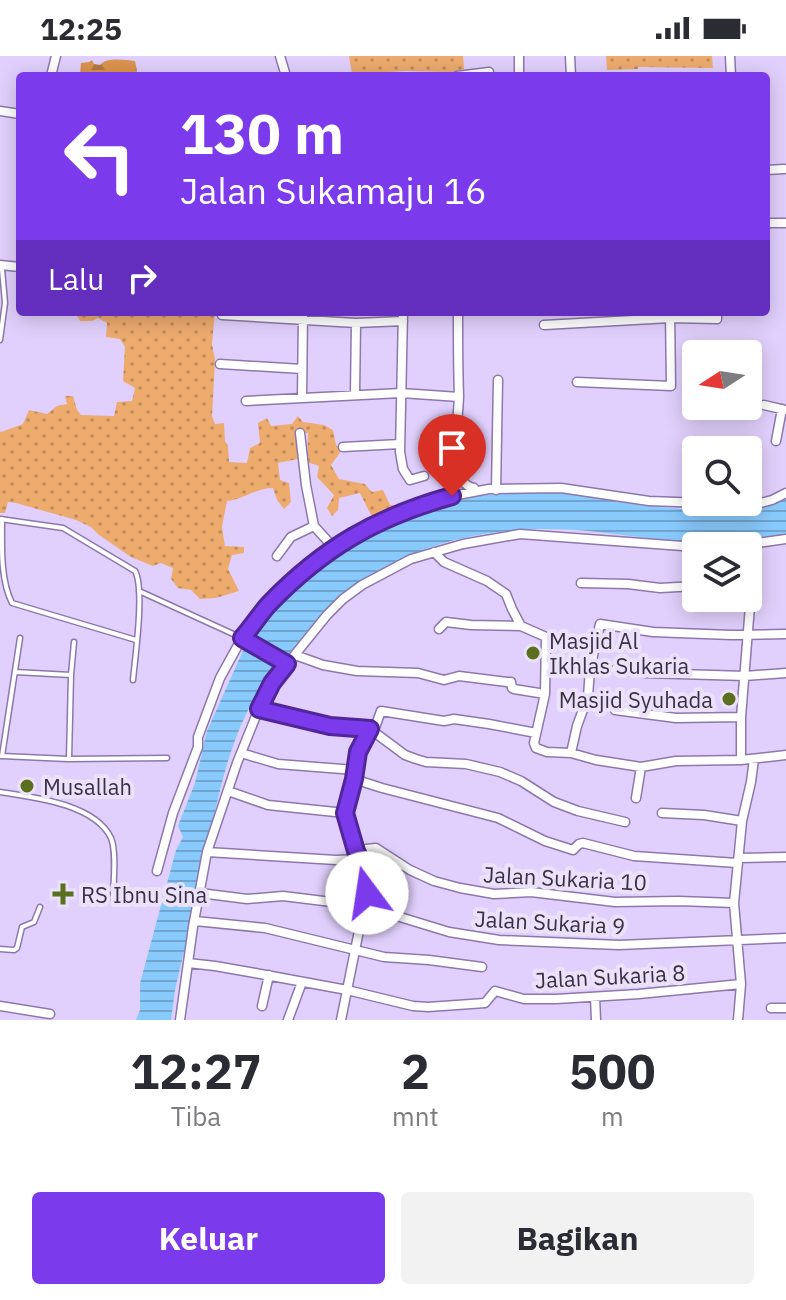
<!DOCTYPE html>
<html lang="id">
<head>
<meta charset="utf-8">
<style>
	:root { --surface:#fff; --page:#f2f2f3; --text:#2b2b33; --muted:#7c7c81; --accent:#7c3aed }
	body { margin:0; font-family:"IBM Plex Sans",sans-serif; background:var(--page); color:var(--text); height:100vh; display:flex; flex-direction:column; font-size:30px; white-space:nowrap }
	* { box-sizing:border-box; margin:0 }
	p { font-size:26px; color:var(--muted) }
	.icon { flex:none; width:44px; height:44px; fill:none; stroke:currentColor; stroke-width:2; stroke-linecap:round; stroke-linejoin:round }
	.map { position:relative; height:964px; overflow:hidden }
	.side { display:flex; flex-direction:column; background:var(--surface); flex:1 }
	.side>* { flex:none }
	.hud { position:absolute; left:16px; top:16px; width:754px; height:244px; border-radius:8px; box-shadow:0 4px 20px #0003; background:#7c3aed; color:#fff; overflow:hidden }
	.needle { width:52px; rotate:258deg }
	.controls { position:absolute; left:682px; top:284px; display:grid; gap:16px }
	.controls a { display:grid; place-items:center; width:80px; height:80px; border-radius:8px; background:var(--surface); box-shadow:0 4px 20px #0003; font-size:40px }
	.pin { position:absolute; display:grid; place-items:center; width:68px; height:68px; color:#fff; margin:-82px -34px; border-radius:50% 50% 50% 0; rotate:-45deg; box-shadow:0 0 8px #0007 }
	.pin .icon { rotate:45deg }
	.me { position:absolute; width:88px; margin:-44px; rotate:346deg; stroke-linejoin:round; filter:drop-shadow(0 0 6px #0008) }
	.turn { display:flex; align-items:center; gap:28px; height:168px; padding:0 32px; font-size:36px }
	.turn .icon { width:104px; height:104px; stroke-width:2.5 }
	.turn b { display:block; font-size:56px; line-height:68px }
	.then { display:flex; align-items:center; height:76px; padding:0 32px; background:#0003; gap:16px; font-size:30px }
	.eta { display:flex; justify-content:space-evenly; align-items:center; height:136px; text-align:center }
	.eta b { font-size:48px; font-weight:700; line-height:56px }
	.action { display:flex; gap:16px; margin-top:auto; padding:16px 32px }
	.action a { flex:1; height:92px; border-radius:8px; background:var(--accent); color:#fff; font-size:32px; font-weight:700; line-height:92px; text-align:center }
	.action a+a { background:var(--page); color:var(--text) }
	.status { display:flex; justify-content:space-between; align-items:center; height:56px; padding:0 40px; background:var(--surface); direction:ltr }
	.status svg { height:22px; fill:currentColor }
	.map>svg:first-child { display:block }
</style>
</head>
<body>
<div class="status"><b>12:25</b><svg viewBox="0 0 49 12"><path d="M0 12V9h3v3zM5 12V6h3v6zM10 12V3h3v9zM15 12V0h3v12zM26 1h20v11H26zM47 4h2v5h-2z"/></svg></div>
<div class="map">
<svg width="786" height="964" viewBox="0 0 786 964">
	<defs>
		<pattern id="grass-dots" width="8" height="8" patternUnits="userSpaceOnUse" patternTransform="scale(2)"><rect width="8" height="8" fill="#edab6e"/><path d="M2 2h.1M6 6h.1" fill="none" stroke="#c18c5c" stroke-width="1.8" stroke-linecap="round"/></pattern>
		<pattern id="forest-firs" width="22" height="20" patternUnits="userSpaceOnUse" patternTransform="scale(2)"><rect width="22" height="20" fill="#dc944e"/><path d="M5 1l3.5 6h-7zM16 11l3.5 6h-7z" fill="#b37943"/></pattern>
		<pattern id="water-rules" width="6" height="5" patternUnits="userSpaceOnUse" patternTransform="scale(2)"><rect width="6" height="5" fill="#89cafd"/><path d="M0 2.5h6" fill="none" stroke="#71a5cf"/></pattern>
	</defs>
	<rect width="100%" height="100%" fill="#e1d0fd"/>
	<!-- grass -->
	<path fill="url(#grass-dots)" d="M349,0H463L464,13L451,16L406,15L352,18Z
		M606,0H712L713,12L638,11V13L607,14Z
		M75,256H215L212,288L215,304L212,360L215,368L224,367L225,385L228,390L229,406L247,407L250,392L260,387L258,367L267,362L271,370L292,368L298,360L303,366L324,369L333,374L336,389L342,394L331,409L339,423L365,428L372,436L383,434L390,449H399L401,457L376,469L360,437L339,442L338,454L332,460L327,452L334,439L317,421L319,410L307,406L308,377H296L298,403L278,407L280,424L289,427L291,446L284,453L277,444L273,432C256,432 244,443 227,445L222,471L225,490L244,491V497L232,499L228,513L239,535L216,542L200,543L191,534L178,532L171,523L173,512L161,507L153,510L131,501L99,479L91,471L76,464L16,447L8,446L5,457H0V375L1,376L23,368L29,354L47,358L57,350L67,348L65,340H73L77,354L81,359L114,360L117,346L132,345L135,332L123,325L125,291L120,283L106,281L107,267L98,262L92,265H80Z"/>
	<!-- forest -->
	<path fill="url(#forest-firs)" d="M92,4L94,8L100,9C107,1 124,4 135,5L138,20L80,19L81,7L89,6Z"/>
	<!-- water -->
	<path fill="url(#water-rules)" d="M539,434C566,436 592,442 619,446C674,454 732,459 786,443V478C724,493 660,484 598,476C505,465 407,483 335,545C316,561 303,582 287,600L253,581C303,511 383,463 465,443C489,437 515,437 539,434Z
		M246,588L279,609C230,661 217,746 203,814C194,854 184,894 175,934L171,964H136L140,954V927L176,794L183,781L178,770L195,727L207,675Z"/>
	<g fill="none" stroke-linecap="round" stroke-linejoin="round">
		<defs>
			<path id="service" d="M0,213H2L5,247L0,284
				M0,463L63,472L135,515C145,533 135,602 133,624
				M2,463C2,489 0,523 12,547L136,584
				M139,535L242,582
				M15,616L71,619L69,703L167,702
				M71,619L74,586
				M0,700H2L20,582
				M2,700L68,703
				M0,736C33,741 95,748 111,782C117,797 113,828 113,844
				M0,893L14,894L17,892L22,871L34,866L40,851"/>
			<path id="minor" d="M280,0L286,20
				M519,0V20
				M570,0L571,20
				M730,0L731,20
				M51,20L56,0
				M457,20L489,16
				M0,55L20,58
				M766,114L784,113
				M766,167H786
				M0,209L20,211
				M403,256L400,396L403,413L410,424L424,420
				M458,258C458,285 458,313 459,340C459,360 446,428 474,432
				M222,259L356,267L403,265
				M544,269L670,262L717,263V256
				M220,308L302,313
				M577,326L671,330L670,256
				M355,338L356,267
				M302,342L303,256
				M246,345L401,337L459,341
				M764,349L785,354
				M300,377L306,429L314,470L334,492
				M776,385L782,353
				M343,391L400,388
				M496,434L498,324
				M736,490L786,483
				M434,496L444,506L487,525L506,538L512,553L521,570
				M277,500L291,481L314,470
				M581,527L628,528L660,532L696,530
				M439,573L446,566L471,569L521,570L546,581L545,638L534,687L536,692L547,696L571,697L596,704L641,711L676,705L741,704L786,699
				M242,582L287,608
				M295,599L323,609L357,615L418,617L444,624L459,620L507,626H511L512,632L514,633L545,638
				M616,613L646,617L745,620L786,617
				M259,653L330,670L370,673
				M615,654L676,662L741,661
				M370,673L405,699L416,703L426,706L466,708L500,716L521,725L554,746L578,755L625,766
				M373,677L381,655L444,665L454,663L489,668L536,677
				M241,697L278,708L355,714
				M571,697L577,670L588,640L590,613L600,568L653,576L731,579L786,578
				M741,704V661L750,550L748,520
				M354,723L382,732L498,762L545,785L573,794L579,788L583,787L634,800L737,807
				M228,735L268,749L345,757
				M636,742L641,711
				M662,757L704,759L742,765
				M207,796L336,804L360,803
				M357,797L366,793L376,792L410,814L434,825L460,832L494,838L531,836L615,846L679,845L734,847
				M739,802L786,801
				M157,815L173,757L198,691V681L220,622L242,582L258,561L295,525L334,492L355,479L396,459L452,440L489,433L561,432L649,445L731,448L761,447L772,444L786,437
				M200,837L247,843L283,840L364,850L449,876L499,884L619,889L786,882
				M195,865L265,872L384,901L429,904L482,911
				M188,907L215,910L255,917L347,934L413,950L428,951L485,947L495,935L524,943H556L639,938L741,928
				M595,941L596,964
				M0,950L50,958
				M262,950L269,919
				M771,952H786
				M180,964L193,871L207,796L237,707L264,640L272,627L327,559L343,543L362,529L411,503L463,488L520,478L696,491
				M288,964L302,926
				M341,964L368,830L366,816L356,795L345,757L354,723L358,696L370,673
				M738,964L741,928L734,847L742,765L751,726L754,703"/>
		</defs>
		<!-- service casing -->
		<use href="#service" stroke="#8d78ab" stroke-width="7"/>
		<!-- minor casing -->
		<use href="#minor" stroke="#8d78ab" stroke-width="11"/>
		<!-- service -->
		<use href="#service" stroke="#fff" stroke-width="4"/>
		<!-- minor -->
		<use href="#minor" stroke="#fff" stroke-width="8"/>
	</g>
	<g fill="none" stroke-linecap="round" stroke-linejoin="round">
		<defs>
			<path id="route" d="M367,837L366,816L356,795L345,757L354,723L358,696L370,673L330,670L259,653L272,627L287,608L242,582C252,571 259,559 269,548C324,491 377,461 452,440"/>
		</defs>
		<!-- route casing -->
		<use href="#route" stroke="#51269a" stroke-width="20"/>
		<!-- route -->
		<use href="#route" stroke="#7c3aed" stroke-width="14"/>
	</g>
	<!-- markers -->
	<g fill="#5b6f1e" stroke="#ebe2f9" stroke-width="3">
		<circle cx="533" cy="597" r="8"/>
		<circle cx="729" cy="643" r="8"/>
		<circle cx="27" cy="730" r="8"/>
		<path d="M59 826h8v8h8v8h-8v8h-8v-8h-8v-8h8z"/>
	</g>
	<g text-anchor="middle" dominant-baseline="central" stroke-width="8" stroke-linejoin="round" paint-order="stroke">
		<!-- poi labels -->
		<g font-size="22" fill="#3a3147" stroke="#ebe2f9" text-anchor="start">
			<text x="549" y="584">Masjid Al<tspan x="549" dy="25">Ikhlas Sukaria</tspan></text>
			<text x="713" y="643" text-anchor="end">Masjid Syuhada</text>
			<text x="43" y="730">Musallah</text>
			<text x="81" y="838">RS Ibnu Sina</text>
		</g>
		<!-- street labels -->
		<g font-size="22" fill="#3a3147" stroke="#ebe2f9">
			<text transform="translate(565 822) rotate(3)">Jalan Sukaria 10</text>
			<text transform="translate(550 866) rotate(3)">Jalan Sukaria 9</text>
			<text transform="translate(610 920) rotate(-3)">Jalan Sukaria 8</text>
		</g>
	</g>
</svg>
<div class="controls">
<a><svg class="needle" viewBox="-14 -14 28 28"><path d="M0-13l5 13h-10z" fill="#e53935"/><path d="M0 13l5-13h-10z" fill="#7c7c81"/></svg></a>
<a><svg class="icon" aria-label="search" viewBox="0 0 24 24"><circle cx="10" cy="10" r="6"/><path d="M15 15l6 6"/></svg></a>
<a><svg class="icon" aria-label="layers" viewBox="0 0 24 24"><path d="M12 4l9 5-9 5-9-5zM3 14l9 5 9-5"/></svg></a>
</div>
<div class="pin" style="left:452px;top:440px;background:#d93025"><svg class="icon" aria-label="arrive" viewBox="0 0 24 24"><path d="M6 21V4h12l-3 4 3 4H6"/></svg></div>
<svg class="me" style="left:367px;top:837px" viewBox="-20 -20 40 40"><circle r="19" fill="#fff"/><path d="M0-13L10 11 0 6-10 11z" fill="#7c3aed"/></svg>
<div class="hud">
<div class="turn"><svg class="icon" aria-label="left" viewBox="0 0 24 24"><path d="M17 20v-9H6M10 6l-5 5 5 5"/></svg><div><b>130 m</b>Jalan Sukamaju 16</div></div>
<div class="then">Lalu<svg class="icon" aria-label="right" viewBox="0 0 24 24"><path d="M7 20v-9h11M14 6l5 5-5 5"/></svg></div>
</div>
</div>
<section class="side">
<div class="eta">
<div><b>12:27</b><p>Tiba</p></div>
<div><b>2</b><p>mnt</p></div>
<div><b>500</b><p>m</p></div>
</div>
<div class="action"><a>Keluar</a><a>Bagikan</a></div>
</section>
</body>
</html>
